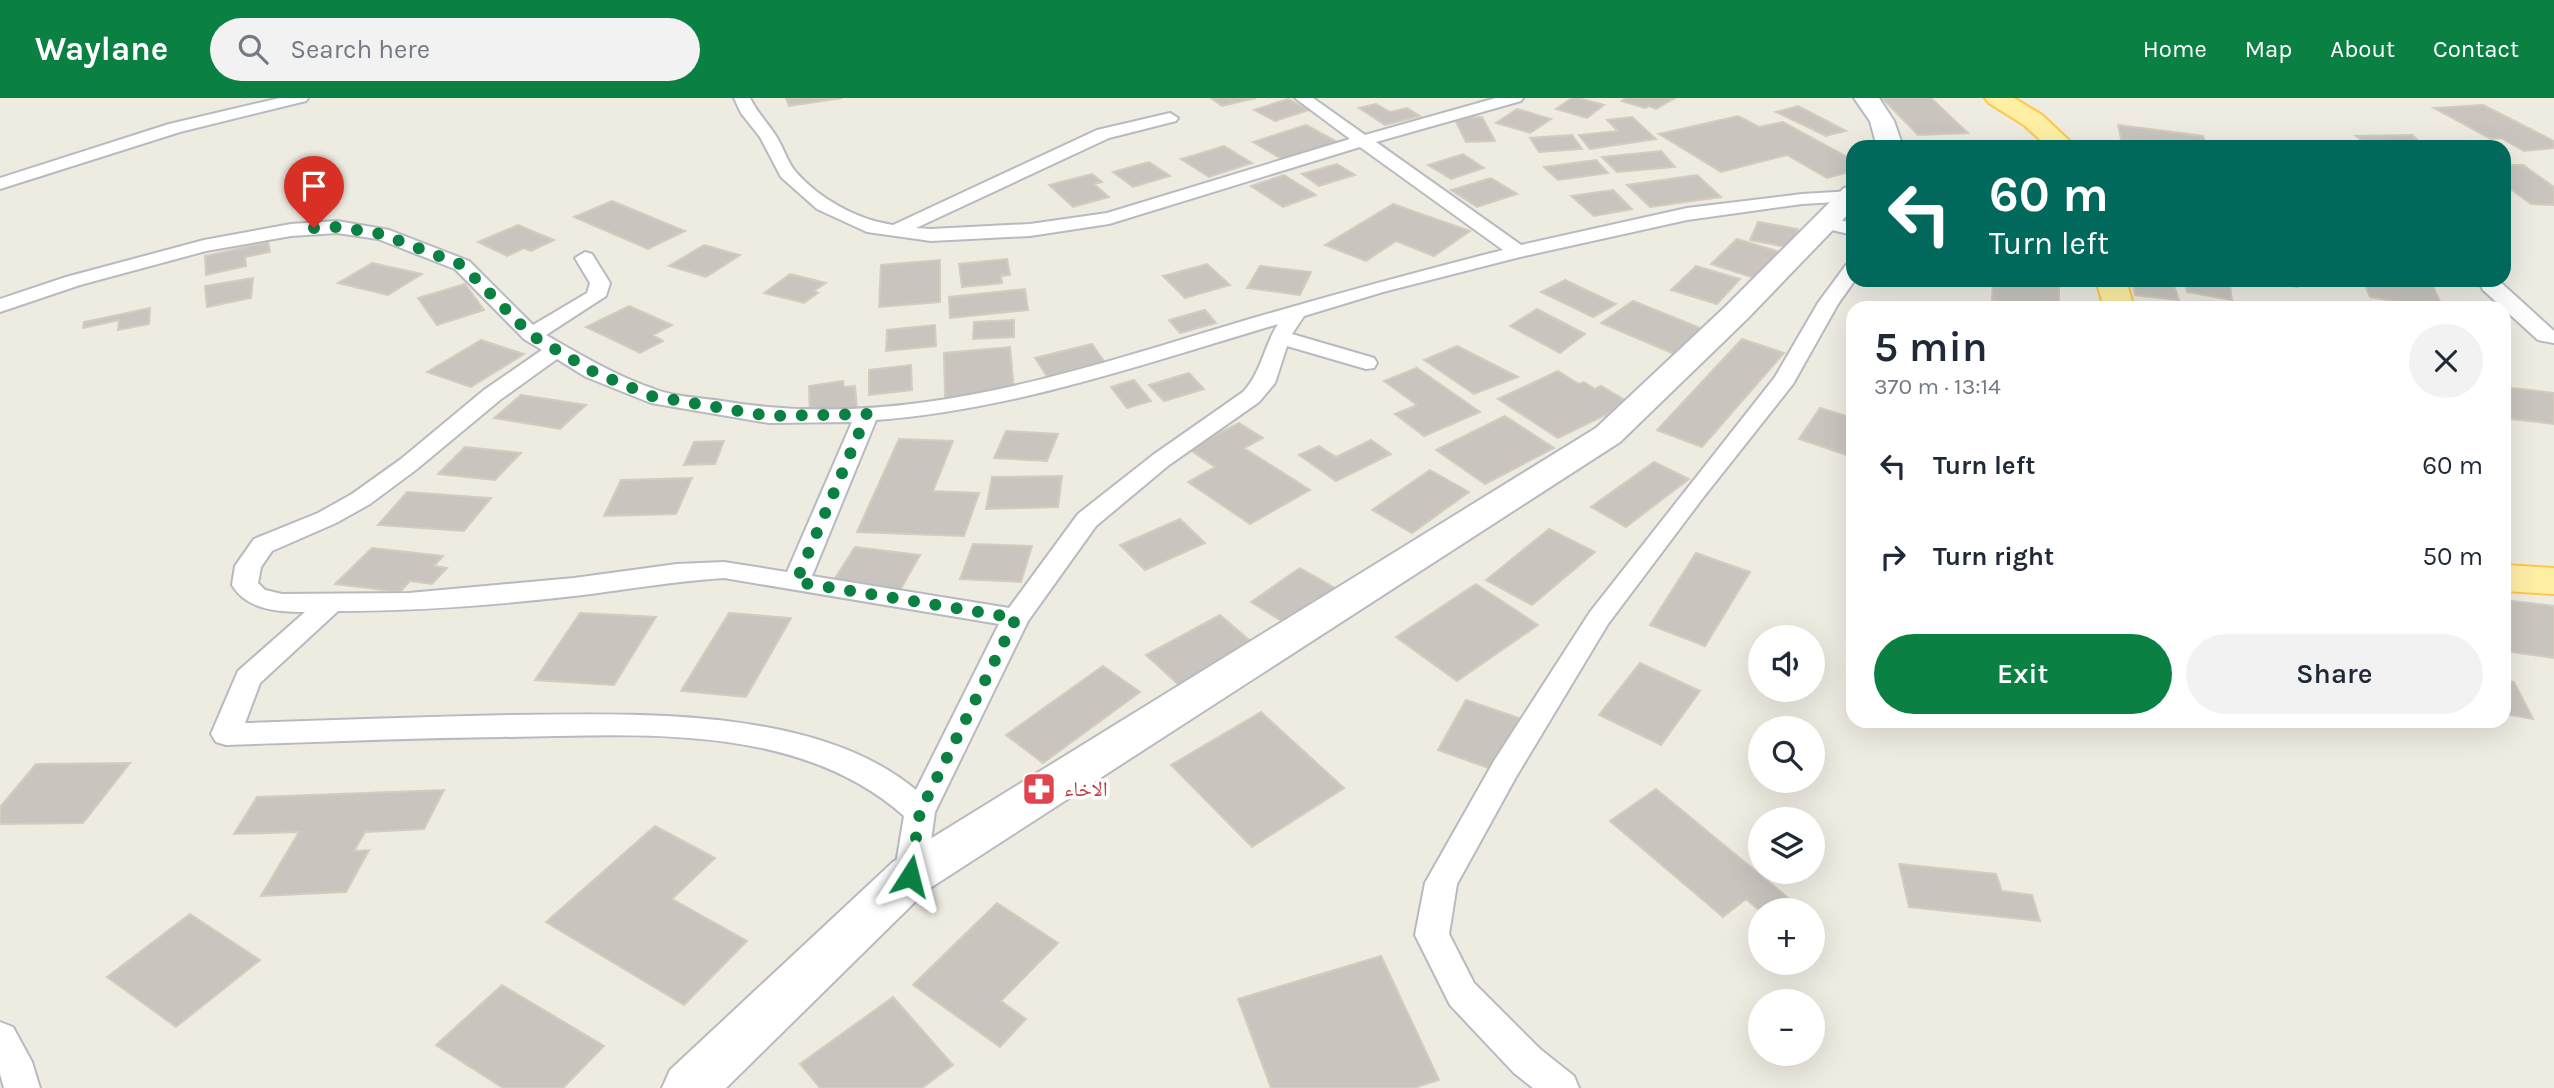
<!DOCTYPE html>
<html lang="en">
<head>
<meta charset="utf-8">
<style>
	:root { --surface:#fff; --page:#f2f2f3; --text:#1f2937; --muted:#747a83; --accent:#0b8043 }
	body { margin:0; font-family:Karla,"Noto Naskh Arabic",sans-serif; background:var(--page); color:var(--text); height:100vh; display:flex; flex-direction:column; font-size:26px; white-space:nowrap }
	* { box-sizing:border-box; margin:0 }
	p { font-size:23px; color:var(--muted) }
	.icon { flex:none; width:38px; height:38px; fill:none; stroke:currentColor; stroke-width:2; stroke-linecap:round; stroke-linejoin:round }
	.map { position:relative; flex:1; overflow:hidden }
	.drawer { position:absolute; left:1846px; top:203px; width:665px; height:427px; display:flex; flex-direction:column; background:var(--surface); border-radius:21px; box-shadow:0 7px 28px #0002 }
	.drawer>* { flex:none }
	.top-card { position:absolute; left:1846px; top:42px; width:665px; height:147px; border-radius:21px; box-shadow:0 7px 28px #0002; background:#00695c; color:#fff; overflow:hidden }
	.tools { position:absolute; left:1748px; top:527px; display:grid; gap:14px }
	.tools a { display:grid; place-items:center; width:77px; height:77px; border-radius:50%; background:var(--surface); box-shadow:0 7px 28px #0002; font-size:35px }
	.pin { position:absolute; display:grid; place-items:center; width:60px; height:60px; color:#fff; margin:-72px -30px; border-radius:50% 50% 50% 0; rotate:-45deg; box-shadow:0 0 7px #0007 }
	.pin .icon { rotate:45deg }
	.me { position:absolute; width:77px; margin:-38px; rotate:9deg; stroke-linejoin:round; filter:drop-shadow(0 0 5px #0008) }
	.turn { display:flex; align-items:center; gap:24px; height:147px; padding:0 28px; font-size:32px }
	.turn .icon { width:91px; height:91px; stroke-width:2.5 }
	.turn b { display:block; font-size:49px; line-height:60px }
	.round { display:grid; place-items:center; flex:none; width:74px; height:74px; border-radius:37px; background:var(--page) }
	.headline { display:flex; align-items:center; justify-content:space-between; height:119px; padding:0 28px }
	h1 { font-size:42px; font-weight:600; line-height:52px }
	.button { display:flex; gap:14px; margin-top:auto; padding:14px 28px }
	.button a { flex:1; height:80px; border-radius:42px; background:var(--accent); color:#fff; font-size:28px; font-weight:600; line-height:80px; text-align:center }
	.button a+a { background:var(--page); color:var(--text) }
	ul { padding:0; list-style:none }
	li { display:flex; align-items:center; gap:21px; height:91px; padding:0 28px }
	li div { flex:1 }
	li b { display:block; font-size:26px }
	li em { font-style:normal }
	header { display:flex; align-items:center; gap:42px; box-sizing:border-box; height:98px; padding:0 35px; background:var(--accent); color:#fff }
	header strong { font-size:33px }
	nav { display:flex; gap:38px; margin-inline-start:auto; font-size:24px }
	.search { width:490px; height:63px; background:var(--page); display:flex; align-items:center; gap:18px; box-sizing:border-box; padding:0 24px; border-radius:38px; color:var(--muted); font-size:26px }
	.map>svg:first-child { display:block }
</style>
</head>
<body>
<header>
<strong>Waylane</strong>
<div class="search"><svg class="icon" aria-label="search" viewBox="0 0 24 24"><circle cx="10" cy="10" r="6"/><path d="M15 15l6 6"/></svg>Search here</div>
<nav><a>Home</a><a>Map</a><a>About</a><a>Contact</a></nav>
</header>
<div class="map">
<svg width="2554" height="990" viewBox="0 0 2554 990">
	<rect width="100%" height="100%" fill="#eeebe1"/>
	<!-- building -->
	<path fill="#c9c5be" stroke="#d3ccbf" stroke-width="2" d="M786,0H842L789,8Z
		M1211,0H1256L1222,8Z
		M1572,0H1578L1604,7L1587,20L1556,11Z
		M1626,0H1675L1656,11L1649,8L1645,10L1622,3Z
		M1882,0H1931L1968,35L1918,37Z
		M1288,1L1309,12L1275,23L1254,12Z
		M1376,6L1390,14L1407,10L1420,18L1385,27L1359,10Z
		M2483,7L2554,43V50L2524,53L2501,40L2491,41L2434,10Z
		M1798,8L1846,33L1826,38L1776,14Z
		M1517,11L1551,21L1530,35L1496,25Z
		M1738,18L1759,29L1783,24L1853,62V73L1827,80L1787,57L1721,74L1659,36Z
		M1482,19L1495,43L1466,44L1454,20Z
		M1632,19L1656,41L1590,51L1579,37L1618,33L1607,22Z
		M1306,27L1341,46L1287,64L1253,44Z
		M2118,27L2203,38L2207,49H2156L2122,45Z
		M1572,37L1582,51L1539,54L1530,40Z
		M2412,37L2420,44L2433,43L2441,49H2371L2356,38Z
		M1224,48L1252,65L1209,79L1181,61Z
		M1661,53L1675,69L1617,74L1602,59Z
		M1463,56L1484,70L1451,81L1428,67Z
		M1596,62L1608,75L1558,82L1544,69Z
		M1149,64L1170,78L1133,89L1113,74Z
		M1337,66L1355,77L1319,88L1302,76Z
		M2504,67H2523L2554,89V107L2531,106L2504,86Z
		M1092,76L1102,84L1094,86L1109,99L1073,109L1049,87Z
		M1284,77L1316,97L1283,109L1251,88Z
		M1697,77L1721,99L1650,109L1627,87Z
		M1491,80L1517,96L1477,109L1451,92Z
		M1613,92L1632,111L1594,118L1571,98Z
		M612,103L685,133L648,151L574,119Z
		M1393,106L1470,133L1434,158L1396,143L1366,163L1325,147Z
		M1758,124L1798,131L1791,150L1750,142Z
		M518,127L554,142L531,153L524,150L507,158L478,144Z
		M1737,141L1780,154L1755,180L1711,166Z
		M268,144L270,154L245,159L246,168L206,177L205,158Z
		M704,147L740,157L706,179L669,168Z
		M1007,161L1010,177L1001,178L1002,185L962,189L959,166Z
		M940,162V204L879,209L881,167Z
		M372,165L422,176L388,197L338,185Z
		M1207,166L1230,187L1185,200L1163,178Z
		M1260,168L1311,174L1300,197L1247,190Z
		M1696,168L1740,181L1717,206L1671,192Z
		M790,176L826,185L814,193L818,195L804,205L764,195Z
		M253,180L251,200L207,209L205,188Z
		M1565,182L1616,206L1593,219L1541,194Z
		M1993,182H2059V210H2039L1992,202Z
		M2132,182H2172L2179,202L2135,197Z
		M2185,182H2229L2232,202L2187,194Z
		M2259,182H2296L2297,189Z
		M2363,182H2430L2443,210L2370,199Z
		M465,186L484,212L437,227L418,200Z
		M1025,191L1028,212L950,220L949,199Z
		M1633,203L1708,233L1677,257L1601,225Z
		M629,208L672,227L653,237L663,243L640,255L586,229Z
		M150,210L149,226L118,232L119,222L83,230L84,224Z
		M1537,211L1585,236L1560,255L1510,228Z
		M1205,212L1216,225L1180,235L1169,222Z
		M1014,222V239L973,241L974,224Z
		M935,227L936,248L886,253L887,232Z
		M1742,241L1784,255L1702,349L1657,332Z
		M481,242L524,256L471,289L427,274Z
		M1092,246L1106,266L1048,280L1035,260Z
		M1457,248L1518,279L1474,296L1424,262Z
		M1010,249L1014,292L945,300L944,255Z
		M911,267L912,292L869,297V272Z
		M1417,270L1480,314L1424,338L1395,316L1417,307L1384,283Z
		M1558,273L1579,286L1584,284L1595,291L1601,288L1630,305L1558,340L1498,301Z
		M1189,275L1204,291L1164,303L1149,287Z
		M1134,282L1151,303L1127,310L1111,289Z
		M843,283L844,289L855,288L857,310L810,317L809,288Z
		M2504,289L2554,295V326L2504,320Z
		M521,297L586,307L560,331L494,320Z
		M1820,310L1853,320V359L1799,341Z
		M1505,318L1554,350L1485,386L1436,352Z
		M1239,325L1263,340L1244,350L1310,392L1250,426L1188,384L1215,369L1189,351Z
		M1006,333L1058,336L1047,363L994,360Z
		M899,341L953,343L933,393L979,395L964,438L857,434Z
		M1371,342L1391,356L1336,383L1299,357L1319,348L1336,359Z
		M724,343L715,366L684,367L694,344Z
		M465,349L521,355L495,382L438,376Z
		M1654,364L1689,381L1626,429L1591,409Z
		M1430,372L1469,394L1412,435L1372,412Z
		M1062,378L1058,409L986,411L992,379Z
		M692,380L676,416L604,418L621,382Z
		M407,394L491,400L464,433L378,427Z
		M1180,421L1205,445L1145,472L1120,447Z
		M1549,431L1595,454L1532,507L1486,482Z
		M973,446L1032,448L1021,484L960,481Z
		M855,449L920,457L899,494L832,485Z
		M372,450L443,458L434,468L447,470L432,486L410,483L400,494L335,486Z
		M1696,455L1750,474L1705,548L1650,527Z
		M1300,470L1337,491L1288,527L1251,504Z
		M1476,486L1538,527L1457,583L1396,539Z
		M2504,502L2554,508V560L2504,553Z
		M580,515L656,519L614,587L535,582Z
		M729,515L791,520L746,599L681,593Z
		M1220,517L1254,546L1180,588L1146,557Z
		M1640,565L1700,593L1661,647L1599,617Z
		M1103,568L1140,594L1043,665L1006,637Z
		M2504,583L2514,584L2533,621L2504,616Z
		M1466,602L1519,620L1494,672L1438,652Z
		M1261,614L1344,690L1252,749L1171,667Z
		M130,665L83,725L0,726V709L36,666Z
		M1656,691L1803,812L1760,813L1746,801L1723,819L1610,723Z
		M444,692L424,731L365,734L354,753L369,752L346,794L261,798L299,734L234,736L257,699Z
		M655,728L715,760L672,801L747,843L684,907L546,824Z
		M1899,766L1996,776L2002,793L2032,797L2040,823L1909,809Z
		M997,805L1058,845L1001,903L1026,921L1000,949L913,887Z
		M190,816L260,862L176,929L107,879Z
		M1381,858L1439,982L1414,990H1271L1238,901Z
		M502,887L604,948L563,990H503L436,947Z
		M893,899L953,967L922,990H820L800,966Z"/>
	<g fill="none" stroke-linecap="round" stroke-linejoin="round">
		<defs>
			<path id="street" d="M280,0H308L306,3L180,34L0,91V80L169,26Z
				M734,0H750C757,14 766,23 774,35C783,47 786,62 795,73C818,100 857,122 893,127L1097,32L1170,15L1178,20L1176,23L1109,40L916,130L931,131L1030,126L1107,115L1350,41L1295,0H1313L1365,37L1496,0H1523L1521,3L1376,44L1521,147L1687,110L1802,96L1852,93L1853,103L1802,106L1687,122L1520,159L1383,194L1304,218L1292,236L1374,260L1377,265L1374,270L1366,271L1287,248L1275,285L1259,304L1169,367L1096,428L1028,523L935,714L926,778L921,787L910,791L899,787L894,778L904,718C797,623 636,637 502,639C410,640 318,644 226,647L216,644L211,636L238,573L305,514C278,514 247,512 232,487L235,468L254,441L318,415L352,396L401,361L484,292L542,252L524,241L455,171L378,141L337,135L291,138L206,153L80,187L0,214V201L66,179L204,142L291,126L337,123L389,132L469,163L533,227L587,195L590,185L575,160L585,154L592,156L610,185L606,198L546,237C581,257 616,278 654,291C675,299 700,300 722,303C902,334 1073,274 1243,223C1329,198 1416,174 1503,152L1360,49L1109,126L1030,138L931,143L867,134L817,111L781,79L760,39L741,15ZM1278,226C1264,248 1261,275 1243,294L1153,357L1078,416L1009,510L812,478L876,322C1016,311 1144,266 1278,226ZM557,261L586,279L651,305L769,325L852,324L787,474L724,464L677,466L574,480L409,495L282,496L265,492L258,485L261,469L272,453L336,425L370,406L417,371L500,302ZM724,480L999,526L916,692C816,608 634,616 511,617C422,619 334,622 245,625L260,585L338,513C417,513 496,507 574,498C625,492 673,483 724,480Z
				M1826,119L1853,125V137L1819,129L1817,125Z
				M1853,165L1855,182L1838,206L1793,286L1702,401L1608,526L1516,679L1457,786L1449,836L1474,885L1540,951L1574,978L1579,990H1533L1514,975L1450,907L1415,837L1425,785L1494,663L1590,514L1775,279L1818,205L1846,167Z
				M2478,182H2498L2554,233V245L2538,242L2483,192Z
				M0,924L13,929L32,964L40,990H4L0,976Z"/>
			<path id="secondary" d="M1854,0H1879L1894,23L1903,49H1877L1870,23Z
				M1853,88V111L1747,221L1620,344L927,792L726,990H662L670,972L893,764L1596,330L1725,209L1844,90Z"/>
			<path id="primary" d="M1985,0H2014L2042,17L2076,49H2048L2024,27L1989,5Z
				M2096,182H2126L2134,210H2104Z
				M2504,467L2554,470V496L2504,493Z"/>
		</defs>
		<!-- street casing -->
		<use href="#street" stroke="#b7babf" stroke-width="4"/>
		<!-- secondary casing -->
		<use href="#secondary" stroke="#b7bbc1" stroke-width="4"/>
		<!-- primary casing -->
		<use href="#primary" stroke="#fdc84b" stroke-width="4"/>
		<!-- street -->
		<use href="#street" fill="#fff" fill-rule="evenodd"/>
		<!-- secondary -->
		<use href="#secondary" fill="#fff" fill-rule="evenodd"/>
		<!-- primary -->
		<use href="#primary" fill="#ffefa5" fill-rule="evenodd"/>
	</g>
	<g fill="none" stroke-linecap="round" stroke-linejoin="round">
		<!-- route -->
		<path stroke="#0b8043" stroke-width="12" stroke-dasharray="0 21.6" d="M314,130L338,129L382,136L462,167L531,237L594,274L651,298L769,318L867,316L796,484L1016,520L920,714L910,778"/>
	</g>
	<!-- icons -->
	<defs>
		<symbol id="pharmacy-square" viewBox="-11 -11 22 22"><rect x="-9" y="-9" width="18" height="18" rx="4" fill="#e0444e" stroke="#fff"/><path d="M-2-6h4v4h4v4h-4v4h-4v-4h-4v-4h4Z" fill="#fff"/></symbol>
	</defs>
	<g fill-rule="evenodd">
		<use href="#pharmacy-square" x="1020" y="672" width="38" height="38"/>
	</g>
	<g text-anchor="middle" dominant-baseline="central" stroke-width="7" stroke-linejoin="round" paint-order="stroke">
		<!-- health labels -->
		<g font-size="21" fill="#be3a42" stroke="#fff" text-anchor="start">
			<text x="1064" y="691">الاخاء</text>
		</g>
	</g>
</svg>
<div class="tools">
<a><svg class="icon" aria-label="sound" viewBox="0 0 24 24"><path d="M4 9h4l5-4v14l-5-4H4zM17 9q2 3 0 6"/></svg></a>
<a><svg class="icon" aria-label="search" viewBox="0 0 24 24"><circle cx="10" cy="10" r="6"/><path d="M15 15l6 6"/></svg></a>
<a><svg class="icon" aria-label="layers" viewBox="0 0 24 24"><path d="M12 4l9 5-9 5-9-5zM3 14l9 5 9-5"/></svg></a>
<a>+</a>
<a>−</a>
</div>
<div class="pin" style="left:314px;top:130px;background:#d93025"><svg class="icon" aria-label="arrive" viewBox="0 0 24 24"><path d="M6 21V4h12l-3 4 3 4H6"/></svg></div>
<svg class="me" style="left:910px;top:778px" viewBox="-20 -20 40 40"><path d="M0-17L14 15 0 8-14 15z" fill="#0b8043" stroke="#fff" stroke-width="4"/></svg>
<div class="top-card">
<div class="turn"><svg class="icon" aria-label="left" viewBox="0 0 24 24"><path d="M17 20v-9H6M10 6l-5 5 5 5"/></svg><div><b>60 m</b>Turn left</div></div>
</div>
<section class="drawer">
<div class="headline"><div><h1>5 min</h1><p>370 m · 13:14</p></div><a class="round"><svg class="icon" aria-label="close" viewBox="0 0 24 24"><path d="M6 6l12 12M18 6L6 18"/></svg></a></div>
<ul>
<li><svg class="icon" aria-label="left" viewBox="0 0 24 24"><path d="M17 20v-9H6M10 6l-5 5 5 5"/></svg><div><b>Turn left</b></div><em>60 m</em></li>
<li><svg class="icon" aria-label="right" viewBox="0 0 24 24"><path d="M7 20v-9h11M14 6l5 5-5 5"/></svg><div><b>Turn right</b></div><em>50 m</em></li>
</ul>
<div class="button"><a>Exit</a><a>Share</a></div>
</section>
</div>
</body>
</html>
